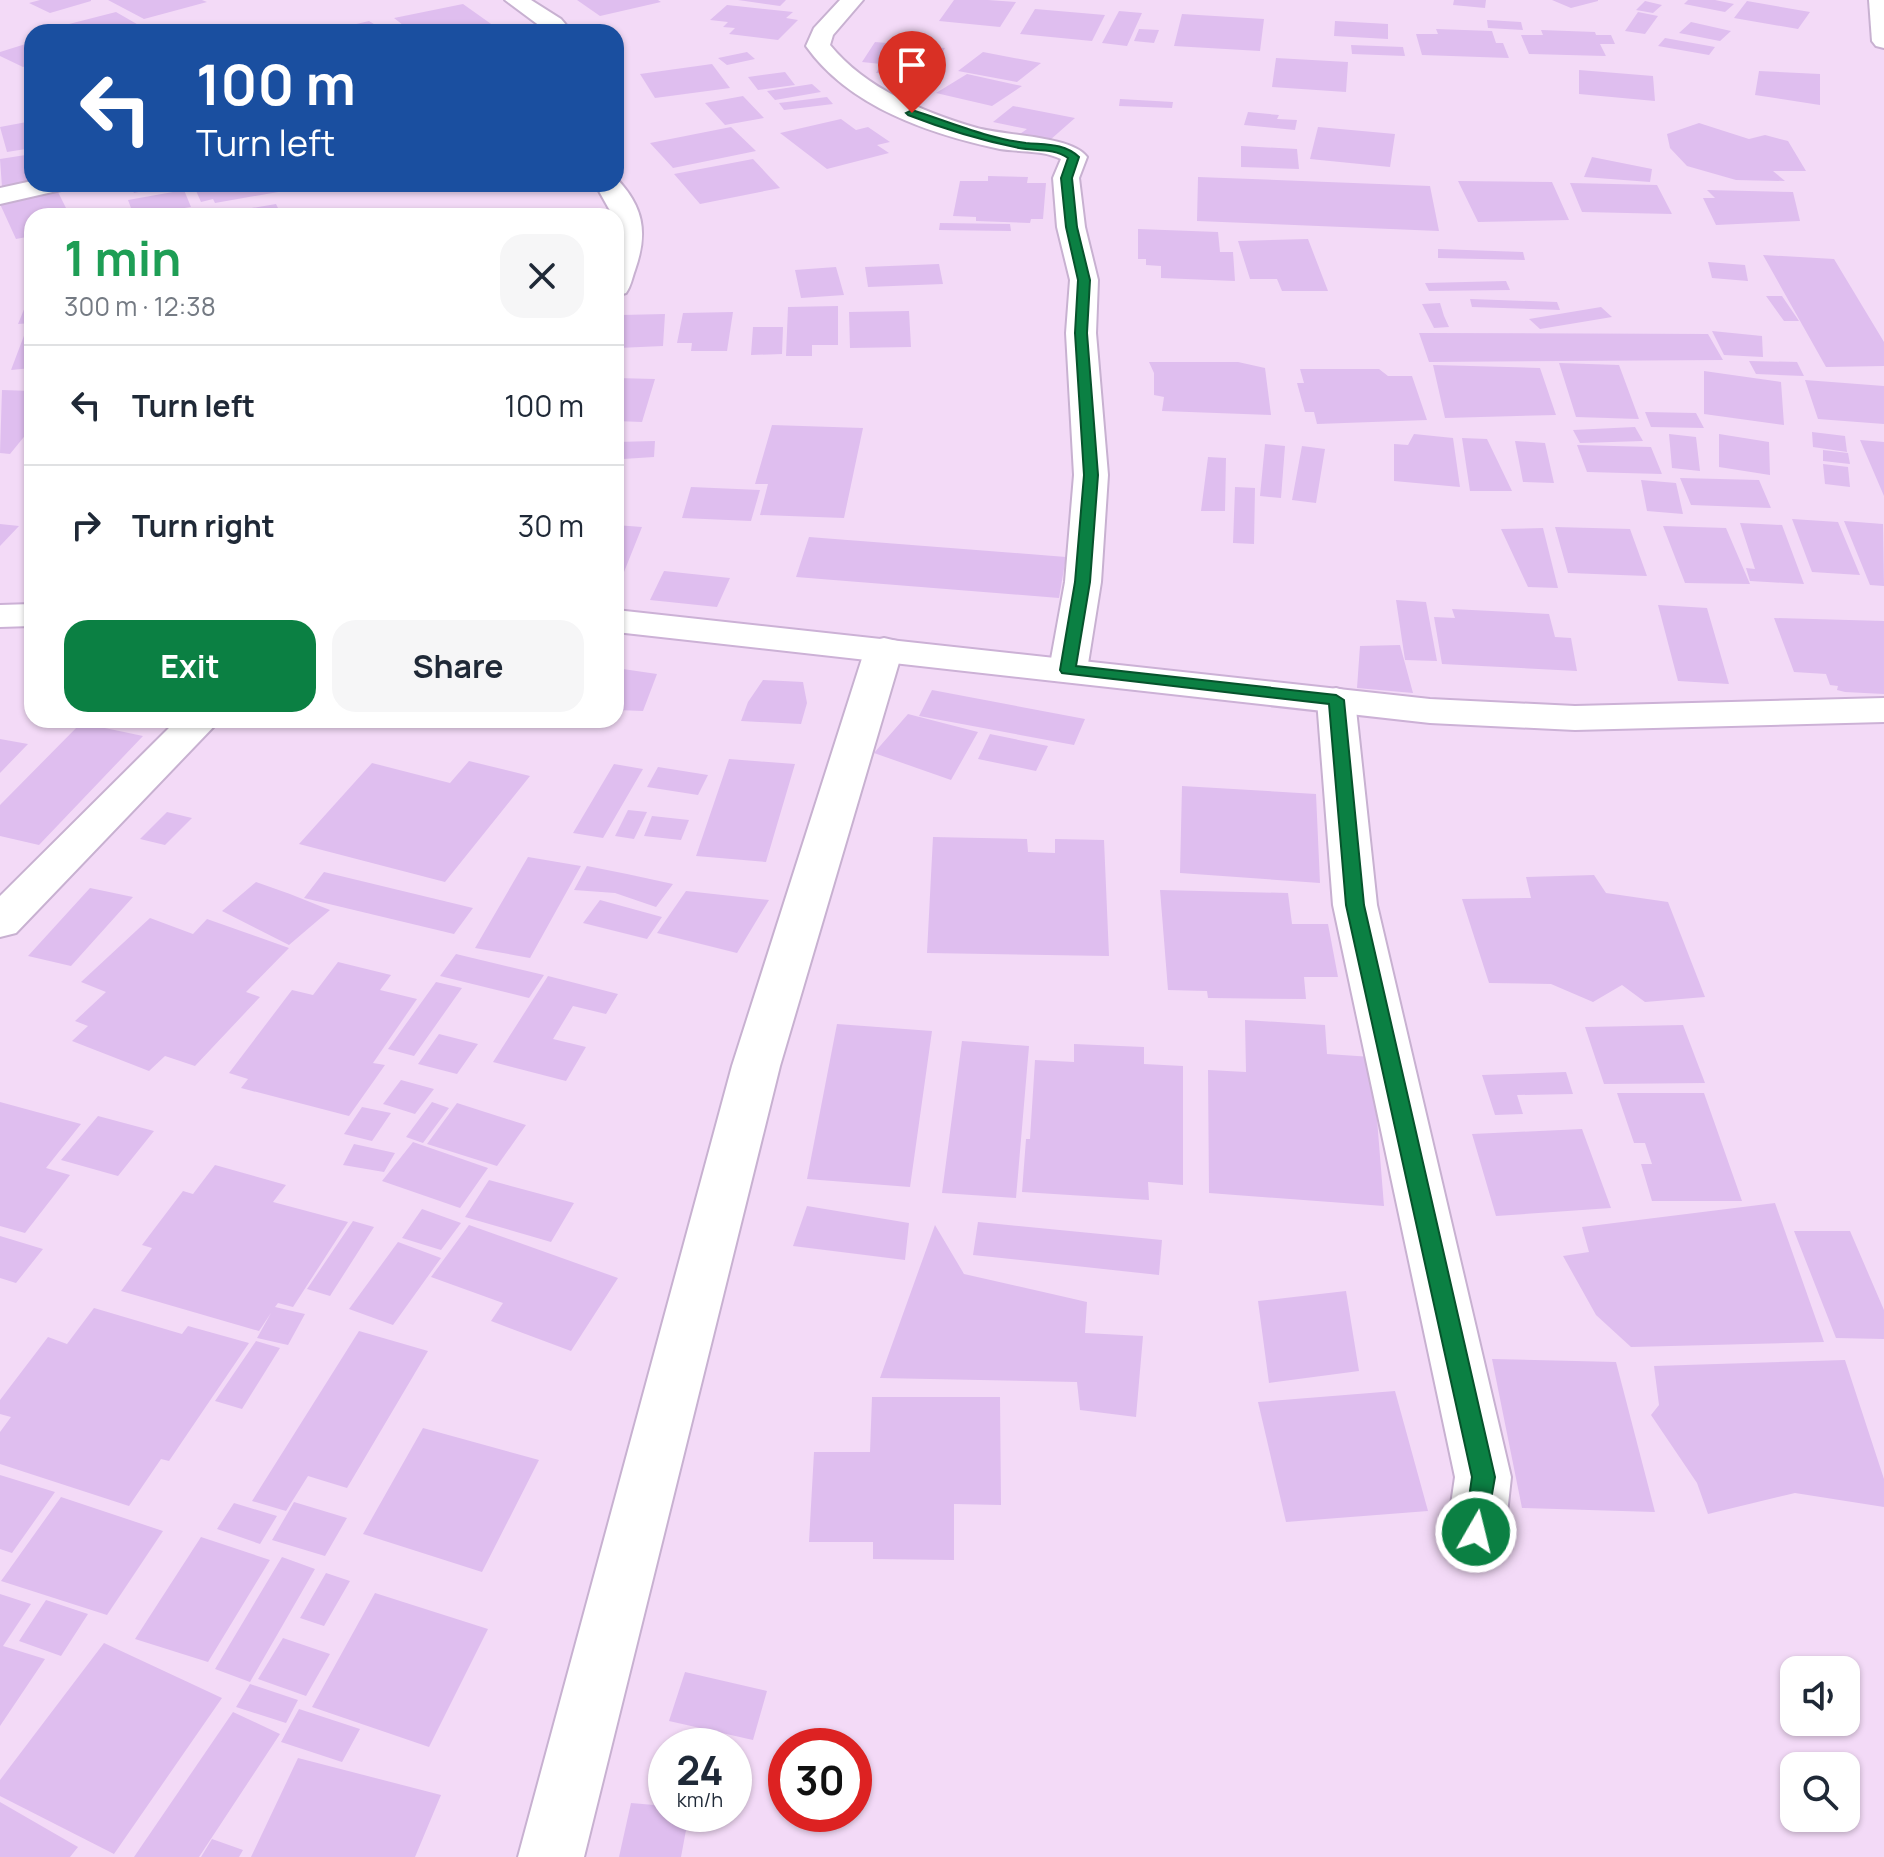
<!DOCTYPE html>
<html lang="en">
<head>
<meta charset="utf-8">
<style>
	:root { --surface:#fff; --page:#f6f6f7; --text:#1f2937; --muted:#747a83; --line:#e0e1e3; --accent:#0b8043 }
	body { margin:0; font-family:Manrope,sans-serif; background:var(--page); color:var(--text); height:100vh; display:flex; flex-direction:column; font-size:30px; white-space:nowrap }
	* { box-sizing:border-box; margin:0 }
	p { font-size:26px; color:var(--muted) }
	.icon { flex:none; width:44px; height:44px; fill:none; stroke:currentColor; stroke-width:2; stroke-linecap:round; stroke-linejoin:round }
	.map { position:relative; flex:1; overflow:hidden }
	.side { position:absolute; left:24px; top:208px; width:600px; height:520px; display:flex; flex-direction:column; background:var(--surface); border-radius:24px; box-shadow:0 2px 6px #0004 }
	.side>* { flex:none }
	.top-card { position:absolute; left:24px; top:24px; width:600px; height:168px; border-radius:24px; box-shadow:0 2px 6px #0004; background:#1a4fa0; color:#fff; overflow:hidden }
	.buttons { position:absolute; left:1780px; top:1656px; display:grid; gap:16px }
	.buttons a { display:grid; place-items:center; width:80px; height:80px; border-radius:16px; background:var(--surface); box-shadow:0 2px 6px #0004; font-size:40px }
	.speed { position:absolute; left:648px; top:1728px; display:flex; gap:16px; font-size:40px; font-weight:700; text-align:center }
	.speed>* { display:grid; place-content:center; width:104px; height:104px; border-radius:50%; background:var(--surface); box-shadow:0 2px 6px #0004; line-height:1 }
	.speed small { font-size:20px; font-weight:400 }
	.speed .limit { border:12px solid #d22; background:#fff; color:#111 }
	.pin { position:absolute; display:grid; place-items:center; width:68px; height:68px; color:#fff; margin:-82px -34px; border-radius:50% 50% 50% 0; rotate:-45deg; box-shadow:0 0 8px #0007 }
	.pin .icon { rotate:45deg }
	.me { position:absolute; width:88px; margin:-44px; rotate:8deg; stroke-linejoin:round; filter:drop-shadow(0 0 6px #0008) }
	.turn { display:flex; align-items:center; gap:28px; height:168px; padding:0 40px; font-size:36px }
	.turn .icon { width:104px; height:104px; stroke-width:2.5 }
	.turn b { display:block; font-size:56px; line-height:68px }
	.round { display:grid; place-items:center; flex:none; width:84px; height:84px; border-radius:24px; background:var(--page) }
	.headline { display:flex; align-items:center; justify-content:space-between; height:136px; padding:0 40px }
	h1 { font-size:48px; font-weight:700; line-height:60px; color:#1e9e55 }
	.action { display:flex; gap:16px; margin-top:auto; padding:16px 40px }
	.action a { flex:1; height:92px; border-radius:24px; background:var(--accent); color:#fff; font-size:32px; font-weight:700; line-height:92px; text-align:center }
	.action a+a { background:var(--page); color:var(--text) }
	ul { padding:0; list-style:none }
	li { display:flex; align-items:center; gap:24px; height:120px; padding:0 40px; border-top:2px solid var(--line) }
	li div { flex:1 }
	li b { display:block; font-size:30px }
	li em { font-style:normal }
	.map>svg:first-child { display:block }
</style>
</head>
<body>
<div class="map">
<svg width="1884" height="1857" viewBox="0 0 1884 1857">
	<rect width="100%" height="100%" fill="#f9e5fb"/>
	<!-- residential -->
	<path fill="#f3daf7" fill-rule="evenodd" d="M0,0H1884V1857H0ZM32,32H616V184H32ZM32,216H616V720H32ZM1794,1670H1846V1722H1794ZM666,1746H734V1814H666ZM786,1746H854V1814H786ZM1794,1766H1846V1818H1794Z"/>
	<!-- building -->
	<path fill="#dfbeef" d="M40,0H91V1L50,13L29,3Z
		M108,0H202L207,2L144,19Z
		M577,0H658L661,2L600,16Z
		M738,0H786L780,6Z
		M954,0H988L1016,2L1000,27L939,21Z
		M1454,0H1486L1485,8L1453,5Z
		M1552,0H1598V1L1571,8Z
		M1688,0H1715L1734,4L1725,12L1684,4Z
		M1645,1L1662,5L1653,13L1636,10Z
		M1747,1L1810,12L1798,29L1734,18Z
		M463,4L494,26L466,32H412L394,18Z
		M727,5L793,12L786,18L798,20L778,40L729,34L735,28L723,27L728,22L710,20Z
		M1035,9L1105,15L1092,41L1020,34Z
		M1119,11L1142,13L1127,46L1102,43Z
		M116,12L142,27L124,32H83L69,24Z
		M1638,12L1658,16L1645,34L1625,31Z
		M1182,14L1264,19L1260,51L1174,46Z
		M1487,20L1521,22L1523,30L1488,28Z
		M369,21L387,32H327V31Z
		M1335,21L1388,24V39L1334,36Z
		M1691,22L1731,31L1720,41L1679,33Z
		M1139,29L1159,30L1154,43L1134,41Z
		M1436,29L1492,31L1496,43H1503L1509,58L1422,55L1416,34H1438Z
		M1541,30L1595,32L1596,35H1611L1615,44H1600L1606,56L1529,54L1521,35H1543Z
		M1665,38L1715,47L1709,55L1658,46Z
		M32,42V64L23,67L0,56V52Z
		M875,42L945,48L929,77L876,73L881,64L862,62Z
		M1351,45L1403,47L1405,56L1352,54Z
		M747,52L755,59L727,65L718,58Z
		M983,52L1041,63L1017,82L958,71Z
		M1276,58L1348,62L1346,92L1272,87Z
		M712,64L730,88L655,98L640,74Z
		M1579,70L1653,76L1655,101L1579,94Z
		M1759,71L1820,74V105L1755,95Z
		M785,72L795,85L758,90L748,77Z
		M967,74L1022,86L992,106L936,93Z
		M812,84L821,92L775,100L767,91Z
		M743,96L764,118L725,125L705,103Z
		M827,97L833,104L784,110L779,103Z
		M1120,99L1173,102L1172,108L1119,106Z
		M1013,106L1075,118L1050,140L1020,134L1027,129L993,122Z
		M1248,112L1279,115L1277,119L1297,120L1295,130L1244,125Z
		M841,119L856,130L868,127L890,142L877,145L889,153L827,169L780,133Z
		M32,121V148L7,152L0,127Z
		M1699,123L1749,139L1765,135L1788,141L1806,171H1773L1785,181L1736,180L1687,166L1670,148L1667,134Z
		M731,127L756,151L673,168L650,143Z
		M1318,127L1395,134L1390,167L1310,159Z
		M1241,146L1297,149L1299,169L1241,167Z
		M32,154V181L2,187L0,159Z
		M1592,157L1652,169L1650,182L1584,177Z
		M753,159L780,188L700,204L674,174Z
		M988,176L1028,177L1027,183H1046L1043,219H1031L1030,223L976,221V217L953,216L960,181H988Z
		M1198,177L1430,186L1439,231L1197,221Z
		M1458,181L1552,182L1569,220L1478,222Z
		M1570,183L1657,185L1672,214L1582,212Z
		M129,184H172V185L134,193Z
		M193,184H280L284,191L215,203L213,199L201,202Z
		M184,190L191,207L134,216L128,200Z
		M1707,190L1793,192L1800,221L1716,225L1703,198H1715Z
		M58,192L70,216H32V236L16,239L0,204Z
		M276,204L282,216H216V214Z
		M940,223L1010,224L1011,231L939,230Z
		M1138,229L1218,232L1220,252H1233L1235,281L1161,278V266L1146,265V259H1138Z
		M1308,239L1328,291H1282L1277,279H1250L1238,241Z
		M1438,249L1523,252L1525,260L1438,258Z
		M1763,255L1834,259L1884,342V366L1826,367Z
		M1708,262L1745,265L1748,281L1712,278Z
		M939,264L943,284L868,287L865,267Z
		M836,267L844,295L801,298L795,270Z
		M1506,281L1510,290L1429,291L1425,283Z
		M32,290V323L18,324Z
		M1766,296H1782L1799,321H1784Z
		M1470,299L1557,302L1560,310L1472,307Z
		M1440,303L1444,316L1449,327L1434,328L1422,304Z
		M838,306V345H812V356H786L788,307Z
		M1601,307L1612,317L1540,329L1529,319Z
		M909,311L911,347L850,348L849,312Z
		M733,312L727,351H691L692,343H677L683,313Z
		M665,314L663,346L618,348L621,315Z
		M753,327H783L782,354L751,355Z
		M1712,331L1762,336L1763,357L1724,355Z
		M32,332V368L11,370L25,333Z
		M1419,333L1708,334L1723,360L1429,362Z
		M1749,361L1797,362L1804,376L1756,374Z
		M1149,362H1238L1265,368L1271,415L1162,411L1164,397L1154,395V373Z
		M1559,363L1619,365L1639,419L1576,417Z
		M1433,365L1540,368L1556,415L1445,418Z
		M1300,369H1379L1388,376H1412L1427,420L1317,424L1314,412H1305L1297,383H1304Z
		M1704,371L1781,382L1784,425L1704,414Z
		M616,378L655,379L642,422L616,421Z
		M1805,380L1884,386V424L1818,419Z
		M2,390L32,391V427L10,454L0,453Z
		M1645,412L1696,413L1704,428L1651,427Z
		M772,425L863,428L844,518L760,515L768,484H755Z
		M1635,427L1643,441L1580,443L1573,430Z
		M1812,432L1845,436L1847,452L1813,447Z
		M1414,434L1453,438L1460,487L1394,481V444L1408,445Z
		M1669,434L1696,437L1700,471L1672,468Z
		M1719,434L1769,442L1770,475L1719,467Z
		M1462,438L1487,439L1512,491H1470Z
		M1860,440L1884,442V496Z
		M655,441L654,457L623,459L622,470H616V442Z
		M1515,441L1545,443L1554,483L1523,482Z
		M1265,444L1285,446L1281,498L1260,496Z
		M1577,445L1651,447L1662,474L1587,472Z
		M1302,446L1325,449L1316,503L1292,500Z
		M1823,450L1848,453L1850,464L1823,461Z
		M1208,457L1226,458L1225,511H1201Z
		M1823,464L1848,467L1850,487L1825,484Z
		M1680,478L1759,480L1771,508L1691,505Z
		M1641,480L1676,483L1683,514L1647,511Z
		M691,487L760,490L751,521L682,518Z
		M1235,487L1255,488L1254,544L1233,543Z
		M1792,519L1838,522L1860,575L1812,572Z
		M1844,521L1883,524L1884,586L1870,585Z
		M1740,523L1782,525L1804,584L1750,581L1746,568L1755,569Z
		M0,524L19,526L0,546Z
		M616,525L642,527L616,592Z
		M1663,526L1726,528L1750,584L1685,583Z
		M1555,527L1630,529L1647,576L1568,573Z
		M1543,528L1558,588L1528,587L1501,529Z
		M809,537L1066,557L1059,598L796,577Z
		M664,571L730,578L717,607L650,600Z
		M1396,600L1426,602L1437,661L1405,660Z
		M1658,605L1707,608L1729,684L1678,681Z
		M1452,609L1549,614L1555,637L1571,638L1577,671L1442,664L1434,617L1455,618Z
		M1774,618L1884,621V694L1845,692L1837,690L1838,686L1830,685L1826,674L1794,672Z
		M1400,645L1413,693L1357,688L1360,646Z
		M616,668L657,674L643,711L616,710Z
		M763,680L803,682L807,703L801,724L741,721L748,702Z
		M932,690L1085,719L1074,745L919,716Z
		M908,714L978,732L951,780L874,753Z
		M81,723L143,736L39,845L0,836V805Z
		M990,734L1048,746L1036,771L978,759Z
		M0,739L28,744L0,773Z
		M729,759L795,764L766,862L696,856Z
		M469,761L530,776L445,882L299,844L372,763L450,783Z
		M614,764L643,769L603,838L573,833Z
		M658,767L708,775L698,795L647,787Z
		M1182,786L1316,794L1320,883L1180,873Z
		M628,810L647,812L634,839L615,836Z
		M167,812L192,818L165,845L140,839Z
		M652,816L689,820L681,840L644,836Z
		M933,837L1027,839L1028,852L1055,853V839L1104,840L1109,956L927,953Z
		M528,857L581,866L530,958L475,948Z
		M587,866L627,874L673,884L656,907L615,893L574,890Z
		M324,872L473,908L454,934L304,898Z
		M1594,875L1606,893L1668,902L1705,997L1645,1002L1622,985L1593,1002L1551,984L1489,983L1462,899L1531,898L1526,877Z
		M256,882L290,894L330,910L289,945L222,911Z
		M90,888L133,897L71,966L28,956Z
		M1160,890L1288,893L1292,924H1328L1338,977H1304L1306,999L1208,998L1207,991L1168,990Z
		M686,891L769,900L737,953L657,933Z
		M600,900L662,917L647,939L583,923Z
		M150,918L193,934L207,919L289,948L246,992L260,997L195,1066L165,1056L149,1071L72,1041L88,1026L75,1021L106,992L81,982Z
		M456,954L544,975L529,998L440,976Z
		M338,962L391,975L380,990L417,999L373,1063L385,1065L349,1116L241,1088L248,1079L229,1073L292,990L313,995Z
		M548,976L618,994L606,1014L573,1006L553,1039L586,1047L566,1081L493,1062Z
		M436,982L462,988L414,1056L388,1049Z
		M1245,1020L1325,1025L1327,1054L1372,1057L1384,1206L1209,1193L1208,1070L1246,1072Z
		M837,1024L932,1031L910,1187L807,1179Z
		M1683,1025L1705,1083L1604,1084L1585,1027Z
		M439,1034L478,1044L457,1074L418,1064Z
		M962,1041L1029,1046L1016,1198L942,1193Z
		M1074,1044L1144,1047V1064L1183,1066V1185L1148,1182L1149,1200L1022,1192L1026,1139H1030L1035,1060L1074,1062Z
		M1566,1072L1573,1094L1517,1095L1523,1114L1495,1115L1482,1075Z
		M401,1080L434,1089L415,1114L383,1104Z
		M1617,1093H1704L1742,1201H1652L1641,1164H1652L1645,1143H1634Z
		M0,1102L81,1124L46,1168L70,1175L25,1233L0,1226Z
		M432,1102L449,1108L423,1143L406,1137Z
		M457,1103L526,1125L497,1166L427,1144Z
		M362,1107L391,1113L372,1141L344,1134Z
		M98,1116L154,1131L118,1176L61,1160Z
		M1582,1129L1611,1208L1496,1216L1472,1134Z
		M413,1142L488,1168L460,1208L382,1181Z
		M354,1144L395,1153L384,1172L343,1165Z
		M215,1165L286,1185L273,1202L348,1222L293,1307L278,1303L275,1307L305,1314L288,1345L257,1338L271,1313L259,1331L121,1291L152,1248L142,1245L183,1191L193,1194Z
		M489,1180L574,1203L551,1242L465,1217Z
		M1775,1203L1824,1342L1631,1347L1596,1315L1563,1256L1589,1252L1582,1227Z
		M807,1206L909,1223L905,1260L793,1246Z
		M422,1209L461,1223L441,1250L402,1238Z
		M353,1221L374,1227L330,1296L307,1289Z
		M978,1222L1162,1240L1159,1275L973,1255Z
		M469,1225L618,1278L571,1351L491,1321L503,1303L431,1277Z
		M935,1225L964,1274L1087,1302L1085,1333L1143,1336L1136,1417L1080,1410L1077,1382L880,1378Z
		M1794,1231H1850L1884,1310V1339L1836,1338Z
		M0,1236L43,1249L16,1283L0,1278Z
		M398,1242L441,1258L393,1325L349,1309Z
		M1346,1291L1359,1371L1269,1383L1258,1301Z
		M94,1308L182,1334L188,1326L249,1343L169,1461L161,1459L129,1506L0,1464V1432L11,1417L0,1414V1400L48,1337L67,1344Z
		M359,1331L428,1351L347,1488L308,1476L286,1511L252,1501Z
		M256,1341L280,1348L242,1409L215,1401Z
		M1492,1359L1616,1362L1655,1512L1522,1508Z
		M1845,1360L1884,1479V1507L1795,1493L1708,1514L1697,1483L1651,1415L1659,1405L1654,1366Z
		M1395,1391L1428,1511L1286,1522L1258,1402Z
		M872,1397H1000L1001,1505L954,1504V1560L873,1559V1542H809L814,1452H870Z
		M423,1428L539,1460L482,1572L363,1534Z
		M0,1475L55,1492L12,1553L0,1549Z
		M61,1497L163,1531L107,1615L1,1581Z
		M294,1502L347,1518L325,1556L272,1540Z
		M234,1503L277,1516L260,1544L217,1529Z
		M201,1537L270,1560L208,1662L135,1639Z
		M282,1557L315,1569L250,1682L215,1669Z
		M326,1573L350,1581L324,1626L300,1618Z
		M375,1593L488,1629L429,1747L312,1707Z
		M0,1594L31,1604L3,1646L45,1659L0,1726Z
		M46,1600L88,1614L61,1656L19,1641Z
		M283,1638L330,1654L306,1696L258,1679Z
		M104,1643L222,1698L114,1854L0,1796V1780Z
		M685,1672L767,1691L753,1740L669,1721Z
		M250,1684L298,1700L286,1723L236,1707Z
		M299,1709L360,1729L342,1762L281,1742Z
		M233,1712L280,1734L199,1857H134Z
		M298,1758L441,1795L415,1857H251Z
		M0,1802L78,1847L70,1857H0Z
		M631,1803L666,1806V1814H689L681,1857H619Z
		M212,1839L243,1850L239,1857H201Z"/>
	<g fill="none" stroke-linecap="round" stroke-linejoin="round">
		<defs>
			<path id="minor" d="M505,0H531L561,19L572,32H548Z
				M840,0H863L833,35L830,45C866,89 923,112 977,128C1006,136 1072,136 1087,157L1079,178L1085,227L1098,280L1096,333L1108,475L1101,582L1087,670L1081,678L1068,682L1055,678L1049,670L1065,582L1074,475L1066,333L1070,280L1057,227L1053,178L1061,159C1044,150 1018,152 1000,149C930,134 849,107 806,46L814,28Z
				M616,178C644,207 648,233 635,270C632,278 631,286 626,293L616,296V216H613L595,184H616Z
				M32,181V184H65L61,190L0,204V188Z
				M884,638L897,641L903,649L780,1066L584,1857H518L732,1066L865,649L871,641Z
				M1336,688L1350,692L1355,700L1377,905L1511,1477L1505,1532L1497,1551L1476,1559L1455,1551L1447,1532L1455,1477L1333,905L1317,700L1322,692Z
				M177,720H220L16,933L0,937V896Z"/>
			<path id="tertiary" d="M1869,0H1884V48L1876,46L1872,41Z"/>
			<path id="secondary" d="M32,604V626L0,627V605Z
				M616,610L1430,699L1575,706L1884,698V722L1575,730L1430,723L616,632Z"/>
		</defs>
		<!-- minor casing -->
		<use href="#minor" stroke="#c8b1d1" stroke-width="4"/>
		<!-- tertiary casing -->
		<use href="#tertiary" stroke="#c8b1d1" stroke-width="4"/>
		<!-- secondary casing -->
		<use href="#secondary" stroke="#ccb1d6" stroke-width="4"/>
		<!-- minor -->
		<use href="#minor" fill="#fff" fill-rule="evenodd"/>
		<!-- tertiary -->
		<use href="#tertiary" fill="#fff" fill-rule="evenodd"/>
		<!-- secondary -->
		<use href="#secondary" fill="#fff" fill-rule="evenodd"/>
	</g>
	<!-- route -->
	<path fill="#0b8043" stroke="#07532c" stroke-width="2" d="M912,110C950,122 986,138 1026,143C1046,145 1064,143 1079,157L1072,178L1077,227L1090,280L1087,333L1098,475L1090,582L1076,666L1336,695L1344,700L1364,905L1495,1477L1484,1540L1476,1543L1467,1540L1464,1532L1472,1477L1346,905L1329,704L1062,673L1060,670L1075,582L1084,475L1075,333L1078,280L1066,227L1061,178L1068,158C1054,148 1036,151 1019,148C980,140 944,129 908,115L906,113Z"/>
</svg>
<div class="buttons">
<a><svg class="icon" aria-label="sound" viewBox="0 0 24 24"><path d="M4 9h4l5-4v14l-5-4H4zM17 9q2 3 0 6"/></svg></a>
<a><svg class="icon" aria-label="search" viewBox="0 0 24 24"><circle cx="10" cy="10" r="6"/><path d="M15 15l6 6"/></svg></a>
</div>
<div class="speed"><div>24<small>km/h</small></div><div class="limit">30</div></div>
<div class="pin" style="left:912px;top:113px;background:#d93025"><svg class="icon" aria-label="arrive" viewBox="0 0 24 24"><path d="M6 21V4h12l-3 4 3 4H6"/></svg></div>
<svg class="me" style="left:1476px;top:1532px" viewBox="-20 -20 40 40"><circle r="17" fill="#0b8043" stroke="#fff" stroke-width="3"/><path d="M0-11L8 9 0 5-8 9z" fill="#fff"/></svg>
<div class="top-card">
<div class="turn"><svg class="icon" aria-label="left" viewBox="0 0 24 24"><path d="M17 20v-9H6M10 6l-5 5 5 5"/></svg><div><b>100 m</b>Turn left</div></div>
</div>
<section class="side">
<div class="headline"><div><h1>1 min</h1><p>300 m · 12:38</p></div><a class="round"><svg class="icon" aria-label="close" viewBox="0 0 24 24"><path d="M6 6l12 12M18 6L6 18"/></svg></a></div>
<ul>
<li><svg class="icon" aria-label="left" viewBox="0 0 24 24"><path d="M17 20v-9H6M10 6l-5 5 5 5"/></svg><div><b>Turn left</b></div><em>100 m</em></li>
<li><svg class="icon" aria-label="right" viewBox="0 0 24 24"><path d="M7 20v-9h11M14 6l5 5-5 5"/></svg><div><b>Turn right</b></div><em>30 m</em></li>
</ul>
<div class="action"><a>Exit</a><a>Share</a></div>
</section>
</div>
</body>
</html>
